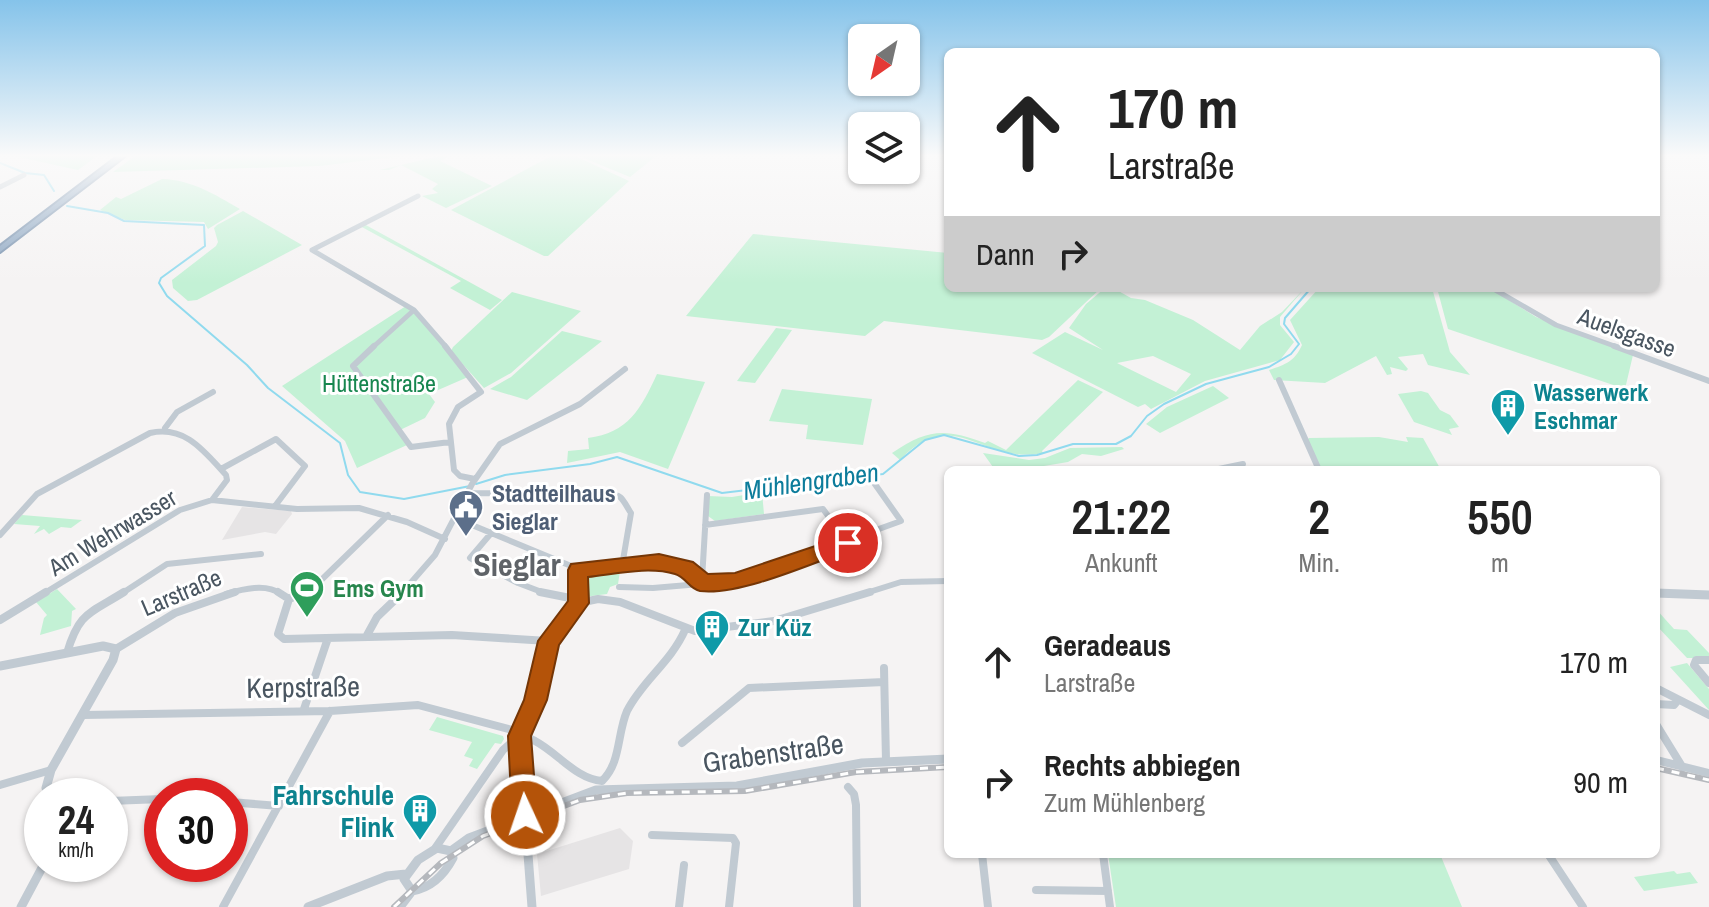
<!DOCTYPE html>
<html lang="de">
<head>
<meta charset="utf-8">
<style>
	:root { --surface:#fff; --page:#f6f6f6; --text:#222; --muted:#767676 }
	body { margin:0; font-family:"Archivo Narrow",sans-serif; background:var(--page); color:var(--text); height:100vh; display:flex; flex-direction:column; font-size:30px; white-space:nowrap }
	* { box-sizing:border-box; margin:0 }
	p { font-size:26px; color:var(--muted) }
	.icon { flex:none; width:44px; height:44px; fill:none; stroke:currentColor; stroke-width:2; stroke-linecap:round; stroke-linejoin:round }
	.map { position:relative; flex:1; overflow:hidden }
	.sheet { position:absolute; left:944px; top:466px; width:716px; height:392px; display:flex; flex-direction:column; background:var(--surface); border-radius:12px; box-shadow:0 2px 6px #0004 }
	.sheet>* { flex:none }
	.hud { position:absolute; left:944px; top:48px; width:716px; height:244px; border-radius:12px; box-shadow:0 2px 6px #0004; background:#fff; color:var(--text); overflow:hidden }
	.needle { width:52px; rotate:214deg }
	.buttons { position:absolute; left:848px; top:24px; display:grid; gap:16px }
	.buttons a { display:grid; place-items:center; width:72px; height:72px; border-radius:12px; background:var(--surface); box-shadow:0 2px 6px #0004; font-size:40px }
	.speed { position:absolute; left:24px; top:778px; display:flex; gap:16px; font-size:40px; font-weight:700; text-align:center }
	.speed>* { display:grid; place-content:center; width:104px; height:104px; border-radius:50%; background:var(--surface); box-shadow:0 2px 6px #0004; line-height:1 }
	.speed small { font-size:20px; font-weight:400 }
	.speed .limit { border:12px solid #d22; background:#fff; color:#111 }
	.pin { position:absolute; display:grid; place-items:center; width:68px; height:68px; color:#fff; margin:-34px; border:4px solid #fff; border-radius:50%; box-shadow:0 2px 8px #0007 }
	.me { position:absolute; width:88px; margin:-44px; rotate:357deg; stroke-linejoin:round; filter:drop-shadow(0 0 6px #0008) }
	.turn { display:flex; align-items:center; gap:28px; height:168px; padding:0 32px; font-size:36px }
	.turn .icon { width:104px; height:104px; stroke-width:2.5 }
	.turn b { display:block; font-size:56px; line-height:68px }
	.then { display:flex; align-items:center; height:76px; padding:0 32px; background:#0003; gap:16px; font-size:30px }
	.eta { display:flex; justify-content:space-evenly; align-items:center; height:136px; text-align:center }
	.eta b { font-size:48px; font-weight:600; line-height:56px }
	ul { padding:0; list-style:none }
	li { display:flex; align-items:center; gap:24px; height:120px; padding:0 32px }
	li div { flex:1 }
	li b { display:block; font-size:30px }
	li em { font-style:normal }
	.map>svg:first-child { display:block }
</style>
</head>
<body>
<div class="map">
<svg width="1709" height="907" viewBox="0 0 1709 907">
	<rect width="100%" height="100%" fill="#f5f3f3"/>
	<!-- education -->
	<path fill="#e6e4e5" d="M242,507L291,511L292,514L276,534L265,532L222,540Z
		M620,828L633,841L629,869L541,896L537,854Z"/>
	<!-- green -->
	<path fill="#c3f1d5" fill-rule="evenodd" d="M14,156H97L78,170Z
		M135,156H404L319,166L113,172Z
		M439,156H450L440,161L492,186L446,208L422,196L438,193L432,189L438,184L401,165L389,170H380Z
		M551,156H575L629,181L548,256H544L451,210Z
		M579,156H656L630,177Z
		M162,179C192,180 214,194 240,209L208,229L204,222L125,220L100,210L116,197L121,199Z
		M243,211L302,245L197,300L188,301L173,288L172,280L216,246L218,242L214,228L217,225Z
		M364,224L502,300L490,310L450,288L461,281L360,226Z
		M753,234L948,253V288H1101L1049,337L1042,340L884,321L865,336L686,316Z
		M1105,288H1113L1131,298L1145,300L1193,320L1240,350L1260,326L1282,312L1305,288L1280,317V325L1294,342L1280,360L1205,381L1151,409L1145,404L1138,407L1032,353L1065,332L1103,350L1069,328L1086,304ZM1153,356L1191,374L1176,392L1117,363Z
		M1319,288H1432L1450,352L1470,375L1428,365L1423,354L1398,357L1408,369L1406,371L1390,367L1392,374L1387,375L1376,356L1325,383L1274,380L1269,370C1285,365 1295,361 1302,345L1290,320Z
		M1437,288L1496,292L1536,317L1633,355L1625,389L1448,329Z
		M512,292L581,311L511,373L484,388L451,351L453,347Z
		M406,306L417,314L468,377L429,394L435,402L425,418L398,431L407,445L357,468L345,441L282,386Z
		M776,328L792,330L755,383L737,381Z
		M562,331L602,341L527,400L490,389L511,377Z
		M657,374L705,382L668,469L620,452L567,463L568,451L589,449L588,438C628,433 641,409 657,374Z
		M1078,380L1103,392L1042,451L1043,453C981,465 954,403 900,460L892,453C928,429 944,428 985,443L988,441L1006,450Z
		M1213,386L1229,398L1160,433L1146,424L1167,407Z
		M782,389L872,399L863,445L806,439L808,425L769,421Z
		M1421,391L1428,393L1440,410L1450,415L1459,427L1449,429L1452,435L1414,422L1398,394Z
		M1379,437L1408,442L1406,437L1423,438L1441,470H1320L1307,440L1309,438Z
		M1122,447L1124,449L1101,456L1082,454L1068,462L1044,466L1046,470H995L983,453L1029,460L1045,458L1070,448Z
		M762,492L764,514L715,521L708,516V496L732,497Z
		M22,515L82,520L71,528L61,527L49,534L44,529L34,534L40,526L14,524Z
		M620,571L618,584L610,587L607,594L584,597L586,573Z
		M57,589L76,609L72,611L71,626L40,635L44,618L47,615L36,602Z
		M1656,609L1674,629L1687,630L1709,653V658H1687L1656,625Z
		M1687,663L1709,689V710L1670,667Z
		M437,717L503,736L504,739L501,744L495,743L477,769L469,766L473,759L464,756L472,742L429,730Z
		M1108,854H1440L1462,907H1116Z
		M1674,871L1677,874L1690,872L1698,883L1644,891L1634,877Z"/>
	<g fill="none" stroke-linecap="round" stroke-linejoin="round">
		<!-- stream -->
		<path stroke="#90daee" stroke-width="2" d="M0,163L25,173L44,175L54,191
			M67,206L108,213L124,221L204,225L205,246L161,278L159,283L167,296L247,365L268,388L340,443L348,475L360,492L404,499L470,486
			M476,484L505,475L590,464L617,457L722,493L883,474L925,440L944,435L1019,456L1037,455L1073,444H1116L1131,436L1147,416L1164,404L1206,384L1269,367L1291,354L1299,344L1284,324L1285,318L1311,288"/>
		<defs>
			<path id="motorway" d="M118,156H125L0,252V246Z"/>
		</defs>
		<!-- motorway casing -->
		<use href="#motorway" stroke="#7690ad" stroke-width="4"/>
		<!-- minor-far2 -->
		<path stroke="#c1cad2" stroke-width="5" d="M0,187L24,175
			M312,250L414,310L447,348
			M312,250L418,196
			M1492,288L1556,325L1620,348
			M372,348L414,310"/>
		<!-- minor-far1 -->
		<path stroke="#c1cad2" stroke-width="6" d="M374,346L353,366L411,447L450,442
			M445,346L481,392L458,407L449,424L454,470L460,476L475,479
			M1614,346L1709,381
			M1279,380L1319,470
			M165,428L177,412L213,392
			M221,469L276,439L305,466L275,506
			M1214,470L1243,464
			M468,493C495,495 606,486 620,497C624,500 628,509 631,513L622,566
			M455,518L576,568L580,574L579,594
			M705,525L823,509L848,543
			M493,531L470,558L518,583L547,594
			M0,535L37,494L150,433C185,425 204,451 226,475L227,480L212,500
			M578,570C622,568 663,554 702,580L699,582
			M702,580L707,495
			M619,587L653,588L735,581L901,521L872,480
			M43,594L180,510L212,500L297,509L359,508L407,522L445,539
			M121,594L167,564L261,554
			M226,594C243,589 266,583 281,594
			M301,594L312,589L388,515
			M401,594L435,555L472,484L500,444L580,404L625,369
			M863,594L901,582L948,581"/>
		<!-- minor -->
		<path stroke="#c1cad2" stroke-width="8" d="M278,592L289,599
			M540,592L570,598
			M289,599L278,634L284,639L452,635L548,641
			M289,599L306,592
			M579,603V592
			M0,620L46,592
			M366,637L377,617L403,592
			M116,649L175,613L235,592
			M67,653C79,612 89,614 124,592
			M1709,660H1696L1694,665L1709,683
			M884,668L886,761
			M1656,688L1709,715
			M1656,704L1674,705L1678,700
			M304,709L328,638
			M83,715L330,711L418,705L512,730C520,737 527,736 535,741C558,753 576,779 602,781C621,763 617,734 627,711C642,681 671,662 685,630
			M1656,724L1683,768
			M682,743L749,688L884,682
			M1656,760L1709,773
			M0,785L51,770
			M848,787L854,794L856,805L857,907
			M110,801L162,799
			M230,802L279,806
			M525,815L519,736L536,700L548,641L579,603L598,599L620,602L695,631L774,621L870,592
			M652,835L733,838L736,843L729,907
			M436,847L503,750L519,736
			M982,854L988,907
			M1103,854L1110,907
			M1548,854L1583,907
			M1036,890L1108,891
			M223,907L330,711
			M679,907L684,865"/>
		<!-- tertiary-far1 -->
		<path stroke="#c1cad2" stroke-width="7" d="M1656,593L1673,594"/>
		<!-- tertiary -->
		<path stroke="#c1cad2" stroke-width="9" d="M1656,593L1709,595
			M0,666L103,646L116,649L113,660L51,770L46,788L50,796
			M525,815L532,907
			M451,851L469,838L596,790L737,786L862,763L948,759
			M412,891L404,879L418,860L437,848L451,851
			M412,891C431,888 444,875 453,858L451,851
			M21,907L44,864
			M308,907L387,876L406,874
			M400,907L412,891"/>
		<!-- motorway -->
		<use href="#motorway" fill="#8ba5c1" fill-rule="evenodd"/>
		<defs>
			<path id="rail" d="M1656,768L1709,780
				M394,907L441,863L483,836L580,800L627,793L745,791L856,772L948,767"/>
		</defs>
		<!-- rail casing -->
		<use href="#rail" stroke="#b5b8bd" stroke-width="6"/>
		<!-- rail -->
		<use href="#rail" stroke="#fff" stroke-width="3" stroke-dasharray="8" stroke-linecap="butt"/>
	</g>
	<!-- sky -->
	<linearGradient id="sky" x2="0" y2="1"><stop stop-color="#85c3ea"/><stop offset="0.55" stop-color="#fafafa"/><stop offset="1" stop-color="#fafafa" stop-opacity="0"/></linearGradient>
	<rect width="1709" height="283" fill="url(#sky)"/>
	<!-- route -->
	<path fill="#b45309" stroke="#753606" stroke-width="2" d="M848,535L855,537L858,543L855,548C815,562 741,596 700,591C689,589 686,577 675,574C648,566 616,574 588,577L589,603L559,645L547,700L531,736L537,815L533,823L525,827L516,823L512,815L508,736L524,700L538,641L568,601V570L571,564L659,554L693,562L708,574L735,573Z"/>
	<!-- icons -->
	<defs>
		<symbol id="building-pin" viewBox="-11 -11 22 30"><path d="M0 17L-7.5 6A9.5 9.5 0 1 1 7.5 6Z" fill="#0f9aa8" stroke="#fff"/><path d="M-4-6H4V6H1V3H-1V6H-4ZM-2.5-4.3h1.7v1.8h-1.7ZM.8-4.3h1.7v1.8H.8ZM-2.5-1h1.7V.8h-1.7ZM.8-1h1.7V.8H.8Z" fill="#fff"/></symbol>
		<symbol id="civic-pin" viewBox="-11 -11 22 30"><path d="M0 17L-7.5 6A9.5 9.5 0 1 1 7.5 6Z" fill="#5c6f8a" stroke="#fff"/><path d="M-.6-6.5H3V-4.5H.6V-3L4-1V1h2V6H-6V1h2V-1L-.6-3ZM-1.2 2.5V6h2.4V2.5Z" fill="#fff"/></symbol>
		<symbol id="stadium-pin" viewBox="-11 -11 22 30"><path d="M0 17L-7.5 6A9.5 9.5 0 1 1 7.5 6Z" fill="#2e9e5b" stroke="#fff"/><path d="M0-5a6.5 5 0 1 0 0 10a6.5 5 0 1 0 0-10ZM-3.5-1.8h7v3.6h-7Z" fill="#fff"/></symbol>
	</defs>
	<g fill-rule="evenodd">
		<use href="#building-pin" x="1488" y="386" width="40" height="54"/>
		<use href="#civic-pin" x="446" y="487" width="40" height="54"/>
		<use href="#stadium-pin" x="287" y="568" width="40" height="54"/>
		<use href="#building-pin" x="692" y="607" width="40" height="54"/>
		<use href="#building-pin" x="400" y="791" width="40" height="54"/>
	</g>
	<g text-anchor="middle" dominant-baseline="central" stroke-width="6" stroke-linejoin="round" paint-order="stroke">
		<!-- street labels -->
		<g font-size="24" fill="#4a5661" stroke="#fff">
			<text transform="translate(1627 332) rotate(20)">Auelsgasse</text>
			<text transform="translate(112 532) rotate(-31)">Am Wehrwasser</text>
			<text transform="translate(181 592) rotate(-23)">Larstraße</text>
		</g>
		<!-- park labels -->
		<g font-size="24" fill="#17864f" stroke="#fff">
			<text x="379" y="383">Hüttenstraße</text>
		</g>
		<!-- culture labels -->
		<g font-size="24" font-weight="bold" fill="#0d838f" stroke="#fff" text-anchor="start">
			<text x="1534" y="392">Wasserwerk<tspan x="1534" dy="28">Eschmar</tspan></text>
			<text x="738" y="627">Zur Küz</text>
		</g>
		<!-- service labels -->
		<g font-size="24" font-weight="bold" fill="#4e5e75" stroke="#fff" text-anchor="start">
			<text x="492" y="493">Stadtteilhaus<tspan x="492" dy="28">Sieglar</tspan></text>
		</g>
		<!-- leisure labels -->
		<g font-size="24" font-weight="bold" fill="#27864d" stroke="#fff" text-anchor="start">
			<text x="333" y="588">Ems Gym</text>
		</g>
		<!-- water labels -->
		<g font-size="26" font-style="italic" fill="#0c7c9b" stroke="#fff">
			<text transform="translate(811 481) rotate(-8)">Mühlengraben</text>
		</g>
		<!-- near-street labels -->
		<g font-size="28" fill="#4a5661" stroke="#fff">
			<text transform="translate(303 687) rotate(-1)">Kerpstraße</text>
			<text transform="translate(773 753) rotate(-8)">Grabenstraße</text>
		</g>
		<!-- near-culture labels -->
		<g font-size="28" font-weight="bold" fill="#0d838f" stroke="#fff" text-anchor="end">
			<text x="394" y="795">Fahrschule<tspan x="394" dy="32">Flink</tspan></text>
		</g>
		<!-- district labels -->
		<g font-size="32" font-weight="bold" fill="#5f6368" stroke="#fff">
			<text x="517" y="564">Sieglar</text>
		</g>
	</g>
</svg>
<div class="buttons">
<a><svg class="needle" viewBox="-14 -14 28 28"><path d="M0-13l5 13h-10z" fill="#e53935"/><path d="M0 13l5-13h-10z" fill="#767676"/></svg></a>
<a><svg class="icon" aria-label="layers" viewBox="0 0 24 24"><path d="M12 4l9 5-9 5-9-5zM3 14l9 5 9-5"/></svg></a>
</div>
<div class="speed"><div>24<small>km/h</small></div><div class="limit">30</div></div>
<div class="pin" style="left:848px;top:543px;background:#d93025"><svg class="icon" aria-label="arrive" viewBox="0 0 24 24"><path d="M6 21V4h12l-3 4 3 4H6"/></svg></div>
<svg class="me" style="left:525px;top:815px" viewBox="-20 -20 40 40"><circle r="17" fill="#b45309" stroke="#fff" stroke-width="3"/><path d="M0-11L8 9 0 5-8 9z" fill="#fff"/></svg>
<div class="hud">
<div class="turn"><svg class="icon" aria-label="ahead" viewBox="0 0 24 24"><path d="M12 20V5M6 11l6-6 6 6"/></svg><div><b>170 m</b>Larstraße</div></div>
<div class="then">Dann<svg class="icon" aria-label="right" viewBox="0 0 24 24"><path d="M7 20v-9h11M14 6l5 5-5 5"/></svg></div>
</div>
<section class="sheet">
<div class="eta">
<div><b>21:22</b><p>Ankunft</p></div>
<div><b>2</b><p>Min.</p></div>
<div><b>550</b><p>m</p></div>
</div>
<ul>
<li><svg class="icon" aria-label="ahead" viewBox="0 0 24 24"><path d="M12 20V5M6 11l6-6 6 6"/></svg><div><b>Geradeaus</b><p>Larstraße</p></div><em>170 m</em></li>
<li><svg class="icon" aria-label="right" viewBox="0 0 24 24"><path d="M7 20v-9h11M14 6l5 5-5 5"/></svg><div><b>Rechts abbiegen</b><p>Zum Mühlenberg</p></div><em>90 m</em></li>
</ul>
</section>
</div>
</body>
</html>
